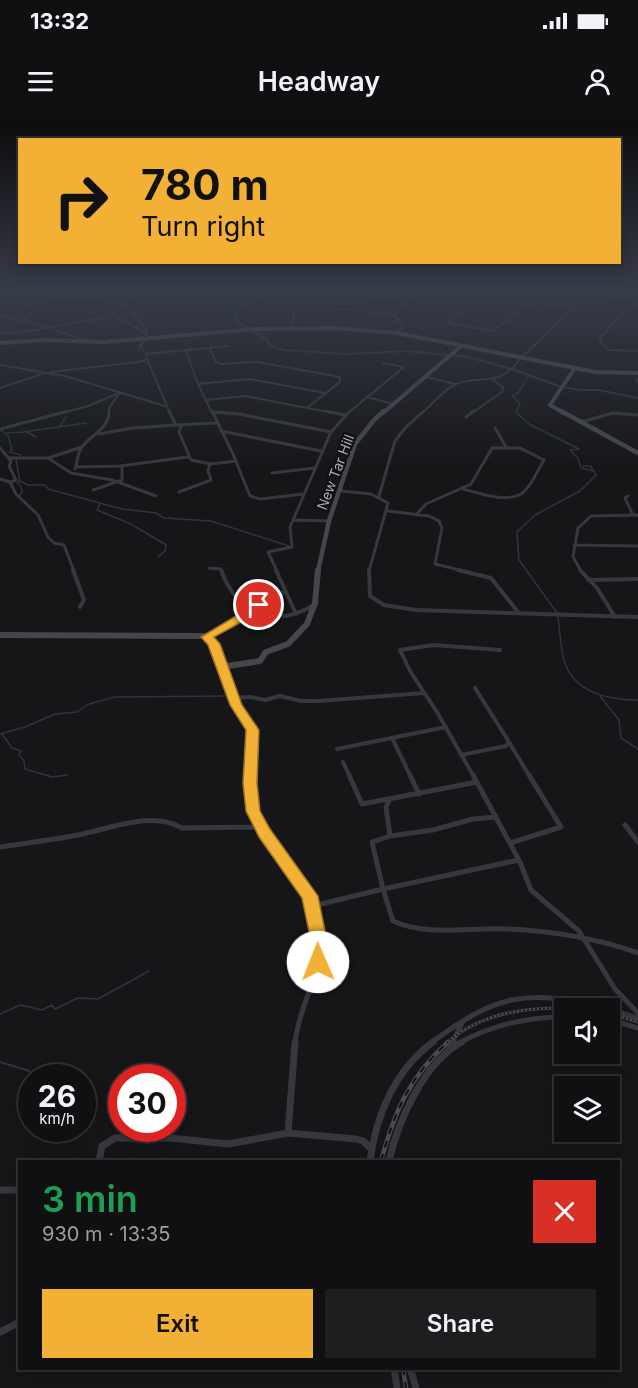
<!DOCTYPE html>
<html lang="en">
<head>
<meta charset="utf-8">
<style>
	:root { --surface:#101012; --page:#1e1e20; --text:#f1f3f6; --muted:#9c9d9f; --line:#303032; --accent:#f2b134 }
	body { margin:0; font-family:Inter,sans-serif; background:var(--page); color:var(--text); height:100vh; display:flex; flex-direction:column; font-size:22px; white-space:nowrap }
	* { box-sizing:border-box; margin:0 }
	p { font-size:20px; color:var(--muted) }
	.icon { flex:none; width:33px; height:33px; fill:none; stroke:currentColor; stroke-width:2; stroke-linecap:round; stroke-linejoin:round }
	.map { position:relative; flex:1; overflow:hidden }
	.details { position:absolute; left:18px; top:1040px; width:602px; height:210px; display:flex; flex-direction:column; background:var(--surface); border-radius:0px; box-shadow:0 3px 15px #0003,0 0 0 2px var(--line) }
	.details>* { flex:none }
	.guide { position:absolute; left:18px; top:18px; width:603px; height:126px; border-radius:0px; box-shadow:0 3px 15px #0003,0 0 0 2px var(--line); background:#f2b134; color:#111; overflow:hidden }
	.controls { position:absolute; left:554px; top:878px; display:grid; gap:12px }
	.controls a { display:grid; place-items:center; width:66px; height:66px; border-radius:0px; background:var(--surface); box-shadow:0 3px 15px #0003,0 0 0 2px var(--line); font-size:30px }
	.speed { position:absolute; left:18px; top:944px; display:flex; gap:12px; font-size:30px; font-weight:700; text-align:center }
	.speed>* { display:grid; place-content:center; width:78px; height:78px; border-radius:50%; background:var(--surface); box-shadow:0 3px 15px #0003,0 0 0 2px var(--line); line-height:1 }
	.speed small { font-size:15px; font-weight:400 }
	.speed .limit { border:9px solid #d22; background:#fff; color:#111 }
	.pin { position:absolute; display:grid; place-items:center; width:51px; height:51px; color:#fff; margin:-26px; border:3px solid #fff; border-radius:50%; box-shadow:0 2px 6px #0007 }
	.me { position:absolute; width:66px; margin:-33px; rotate:359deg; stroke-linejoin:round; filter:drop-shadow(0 0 4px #0008) }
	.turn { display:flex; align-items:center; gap:21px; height:126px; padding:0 24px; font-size:27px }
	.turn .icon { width:78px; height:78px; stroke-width:2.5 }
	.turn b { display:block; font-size:42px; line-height:51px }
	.round { display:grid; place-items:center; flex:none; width:63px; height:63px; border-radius:0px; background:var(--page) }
	.overview { display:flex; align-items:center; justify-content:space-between; height:102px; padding:0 24px }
	h1 { font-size:36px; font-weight:600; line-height:45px; color:#1e9e55 }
	.button { display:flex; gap:12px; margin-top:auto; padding:12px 24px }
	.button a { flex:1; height:69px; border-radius:0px; background:var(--accent); color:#111; font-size:24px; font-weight:600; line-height:69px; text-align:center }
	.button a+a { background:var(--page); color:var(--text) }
	.status { display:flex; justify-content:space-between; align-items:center; height:42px; padding:0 30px; background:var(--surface); direction:ltr }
	.status svg { height:16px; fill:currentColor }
	header { display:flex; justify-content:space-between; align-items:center; height:78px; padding:0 24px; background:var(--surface); font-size:27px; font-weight:600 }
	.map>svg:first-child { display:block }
</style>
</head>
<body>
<div class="status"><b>13:32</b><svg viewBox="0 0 49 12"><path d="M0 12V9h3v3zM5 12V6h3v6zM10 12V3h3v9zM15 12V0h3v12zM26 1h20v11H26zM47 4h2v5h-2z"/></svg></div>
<header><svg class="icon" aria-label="menu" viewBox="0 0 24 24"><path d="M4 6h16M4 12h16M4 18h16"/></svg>Headway<svg class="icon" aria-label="person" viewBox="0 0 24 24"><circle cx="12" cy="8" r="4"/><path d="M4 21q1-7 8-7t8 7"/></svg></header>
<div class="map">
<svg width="638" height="1268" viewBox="0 0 638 1268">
	<rect width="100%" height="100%" fill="#161618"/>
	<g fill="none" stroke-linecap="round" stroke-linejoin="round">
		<!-- stream-far1 -->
		<path stroke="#2c353c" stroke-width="1.5" d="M529,255L518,273L512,275L520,284L516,292L529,304L579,329L570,330L578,338L581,348L594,351L596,355L580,371L535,395L517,412L519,440L557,493
			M60,306L66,297
			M1,310L8,316L12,329L10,332L21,335L20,337
			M23,312L86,303
			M27,312L36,317
			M7,313L23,312
			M16,340L20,361L28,365H45L48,369L122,389L156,393L164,398L211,401L289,426
			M583,346H591L593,351
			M19,361L17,363L21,366L22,372L19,376
			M100,384L97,390L131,404L166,425L165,431L158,437
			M558,497C560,511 560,526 564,540C573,573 609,580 638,580
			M600,576L619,600L621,618L638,629
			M0,614L25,607L55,594L77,592L89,584L115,577L225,576
			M2,614L12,628L21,631L19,635L24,641L25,649L52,657L67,655
			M0,894L20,885L42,890L52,885L55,889L78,878L98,879L149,851"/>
		<!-- stream -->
		<path stroke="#2c353c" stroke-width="2" d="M0,942L29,951L35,957
			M82,977L97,983"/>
		<!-- river -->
		<path fill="#2c353c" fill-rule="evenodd" d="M264,170L297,172L322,170L297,174L270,171V173L252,181L236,192L239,202L268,218L269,222L274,226L285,229L346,233L408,230L468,236L513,248L562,266L558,267L511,250L468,238L408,232L346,235L285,231L272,228L266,223L265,220L236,204L232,192L250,179L268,171Z
			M562,266L580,269H599L638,277V279L599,271H580L562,268Z"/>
		<!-- street-far4 -->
		<path stroke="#37383d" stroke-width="2" d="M370,170L367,174L369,176L406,180
			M505,170L526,173L547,184L573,188
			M466,171L475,180L448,203L493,211L524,186L543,182
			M589,173L611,177L638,176
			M59,177L115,180L124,185
			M23,181L35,190L25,199
			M0,183L49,179L85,170
			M638,186L624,191L599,219L608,230L638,231
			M111,194L146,213
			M394,195L410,176L476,170
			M0,196C30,200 59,212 88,221
			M292,208L294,191L346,189L394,195L404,205L397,213
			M0,213C36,215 72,199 109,198L118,188L124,186
			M210,229L216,242L220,244L257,242L340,257V262L308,287
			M186,231L198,264L212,293
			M146,234L140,226L147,218L146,209L124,184L127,178L152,170
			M146,234L228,226
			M522,237L591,170
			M147,239L170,293
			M0,245L65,256L165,286
			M51,252L139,242L147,239L146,234
			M427,257L455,264
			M638,259L636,260L638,262
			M198,264L250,259L325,273
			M0,268L45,253
			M367,277L393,284
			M206,280L245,276L333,293
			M212,292L222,293
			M62,293L88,286L119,273
			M109,293V288L119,274
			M348,293L404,247L383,243
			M422,293C432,285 443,270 454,265C481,253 500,270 521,237
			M472,293L502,272L503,267L493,260"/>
		<!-- street-far3 -->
		<path stroke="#37383d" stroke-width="3" d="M169,291L176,305L216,303
			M212,291L233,334L250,376L260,379L304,374
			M325,291L345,295
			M212,292L239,294L331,312
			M466,297L474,291
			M581,302L613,293L638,295
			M181,307L179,312L191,340L211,344L236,341
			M495,308L506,327
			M0,309L68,291
			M221,311L321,331
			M99,314L133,308L176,305
			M0,328L11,341L9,346L16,360L10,362
			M10,338H48L82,327
			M48,338L71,353L112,360L156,376
			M75,347L120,346L188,337
			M75,349C77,343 78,335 80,330C88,315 109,311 109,291
			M272,353L314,348
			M0,359L10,362
			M10,362L16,374L38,395L48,417L54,423L64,425L74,451
			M93,370L122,360V346
			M341,371L371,374L388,383L369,451
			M179,372L211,360L208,351L210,344
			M379,376L395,321L406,307L424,291
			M628,376L625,378L633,395
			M388,391L429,396L439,401L442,408L435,444L464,451
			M416,395L426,384L471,364L492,328H520L544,340C538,349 530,370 519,375C503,382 479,373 463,369
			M293,400L329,401
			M574,425L638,426
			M209,448L221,449L222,451
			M277,451L268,432L292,427L290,407L331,312L350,291
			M581,451L573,437L578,408L591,396L638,395"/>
		<!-- street-far2 -->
		<path stroke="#37383d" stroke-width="4" d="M73,450L84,480L80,487
			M221,450C237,493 272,510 314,485
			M276,450L296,494
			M369,450L370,476L384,485L416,490L638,497
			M458,450L491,458L518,492
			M580,450L597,468L615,497
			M588,460L638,459
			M207,517L257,488L262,476L285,472
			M221,544L236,585L252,610L250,657
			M234,578L251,577L265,580L280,576L301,581H318L424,573
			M392,618L411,657
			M509,622L530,657
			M337,629L446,607
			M461,635L506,626L509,622L475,568
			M343,642L350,657
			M474,657L437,592L410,551L400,530L434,525L500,530"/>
		<!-- street-far1 -->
		<path stroke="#37383d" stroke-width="5" d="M250,655C250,666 250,681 253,692C264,722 295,745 307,772C312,783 317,800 318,812C323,856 299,883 295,923
			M349,655L362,684L477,662
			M410,655L419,674
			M473,655L520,742L531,770L579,811L615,869L638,893
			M389,681L386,687L390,716L433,710L473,699L496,697
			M625,705L638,722
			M390,716L372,722L383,769L519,740
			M510,723L561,707L529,655
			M0,727C26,723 52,720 78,715C110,709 152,690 182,708L260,707
			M313,786L383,769L393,801C428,817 470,807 507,809C552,811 596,818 638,833
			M609,889L638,898
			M609,899L638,908
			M431,923C495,875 525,868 604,888
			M452,923L463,901
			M459,923C492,905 527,897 564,897"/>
		<!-- street -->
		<path stroke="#37383d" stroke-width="7" d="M450,928L453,922
			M288,1013L295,922
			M99,1041L102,1026L115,1018H170L228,1024L288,1013L356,1019L363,1021L371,1029
			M370,1041C376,995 395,950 433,922
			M389,1041C398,1001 424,942 462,922
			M0,1070H20
			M0,1212L20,1202
			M394,1248L397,1268
			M410,1248L416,1268"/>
		<!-- secondary-far2 -->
		<path stroke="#45474d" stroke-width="4" d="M0,223L44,220L104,222L257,209L336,208L397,213L595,252L638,253
			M383,293L461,226
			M564,293L550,285L575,248"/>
		<!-- secondary-far1 -->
		<path stroke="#45474d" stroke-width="4.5" d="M561,291L638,333
			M318,451L329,401L355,324L374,300L384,291"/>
		<!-- secondary -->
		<path stroke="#45474d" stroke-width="6" d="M0,515L204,516L212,521L221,544L228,546L260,541L266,532L288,524L307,504L315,483L318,450"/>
		<defs>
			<path id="rail-far1" d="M609,893L638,902
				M447,923C484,889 536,887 584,888"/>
			<path id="rail" d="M381,1041C395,990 409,958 448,922
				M403,1248L406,1268"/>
		</defs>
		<!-- rail-far1 casing -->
		<use href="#rail-far1" stroke="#4a4c52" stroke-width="3"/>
		<!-- rail casing -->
		<use href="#rail" stroke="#4a4c52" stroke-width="4.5"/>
		<!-- rail-far1 -->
		<use href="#rail-far1" stroke="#111113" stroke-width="1.5" stroke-dasharray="2" stroke-linecap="butt"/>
		<!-- rail -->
		<use href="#rail" stroke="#111113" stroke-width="2" stroke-dasharray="7" stroke-linecap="butt"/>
	</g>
	<!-- sky -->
	<linearGradient id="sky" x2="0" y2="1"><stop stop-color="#0c0c0d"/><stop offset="0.49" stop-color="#363c48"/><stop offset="1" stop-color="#363c48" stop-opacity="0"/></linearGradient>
	<rect width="638" height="347" fill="url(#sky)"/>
	<!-- route -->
	<path fill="#f2b134" stroke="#9d7322" stroke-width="1.5" d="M259,482L265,485L256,494L214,517L220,524L242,585L259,610L257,663L260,691L270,709L318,776L327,821V842L324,847L318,849L312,847L310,842L311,821L302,778L259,717L246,691L243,663L246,610L230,585L208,525L201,517Z"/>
	<g text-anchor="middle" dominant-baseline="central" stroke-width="4.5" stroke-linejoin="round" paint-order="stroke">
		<!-- far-street labels -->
		<g font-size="14" fill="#a8adb8" stroke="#111113">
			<text transform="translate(335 352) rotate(-69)">New Tar Hill</text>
		</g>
	</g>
</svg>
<div class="controls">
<a><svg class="icon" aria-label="sound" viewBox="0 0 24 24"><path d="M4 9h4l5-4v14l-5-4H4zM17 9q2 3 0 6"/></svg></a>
<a><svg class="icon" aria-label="layers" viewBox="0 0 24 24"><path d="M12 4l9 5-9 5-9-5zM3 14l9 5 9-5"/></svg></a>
</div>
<div class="speed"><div>26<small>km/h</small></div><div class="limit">30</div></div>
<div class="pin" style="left:259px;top:485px;background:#d93025"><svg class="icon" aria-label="arrive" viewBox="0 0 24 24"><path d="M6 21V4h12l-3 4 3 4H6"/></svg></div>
<svg class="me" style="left:318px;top:842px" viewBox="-20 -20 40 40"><circle r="19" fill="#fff"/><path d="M0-13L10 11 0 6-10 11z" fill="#f2b134"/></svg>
<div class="guide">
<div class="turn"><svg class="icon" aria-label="right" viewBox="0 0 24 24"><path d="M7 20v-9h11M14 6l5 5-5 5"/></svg><div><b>780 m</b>Turn right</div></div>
</div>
<section class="details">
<div class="overview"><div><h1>3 min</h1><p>930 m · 13:35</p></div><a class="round" style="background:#d93025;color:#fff"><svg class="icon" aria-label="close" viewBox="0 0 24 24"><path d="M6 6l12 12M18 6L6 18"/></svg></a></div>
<div class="button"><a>Exit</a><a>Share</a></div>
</section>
</div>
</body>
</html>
